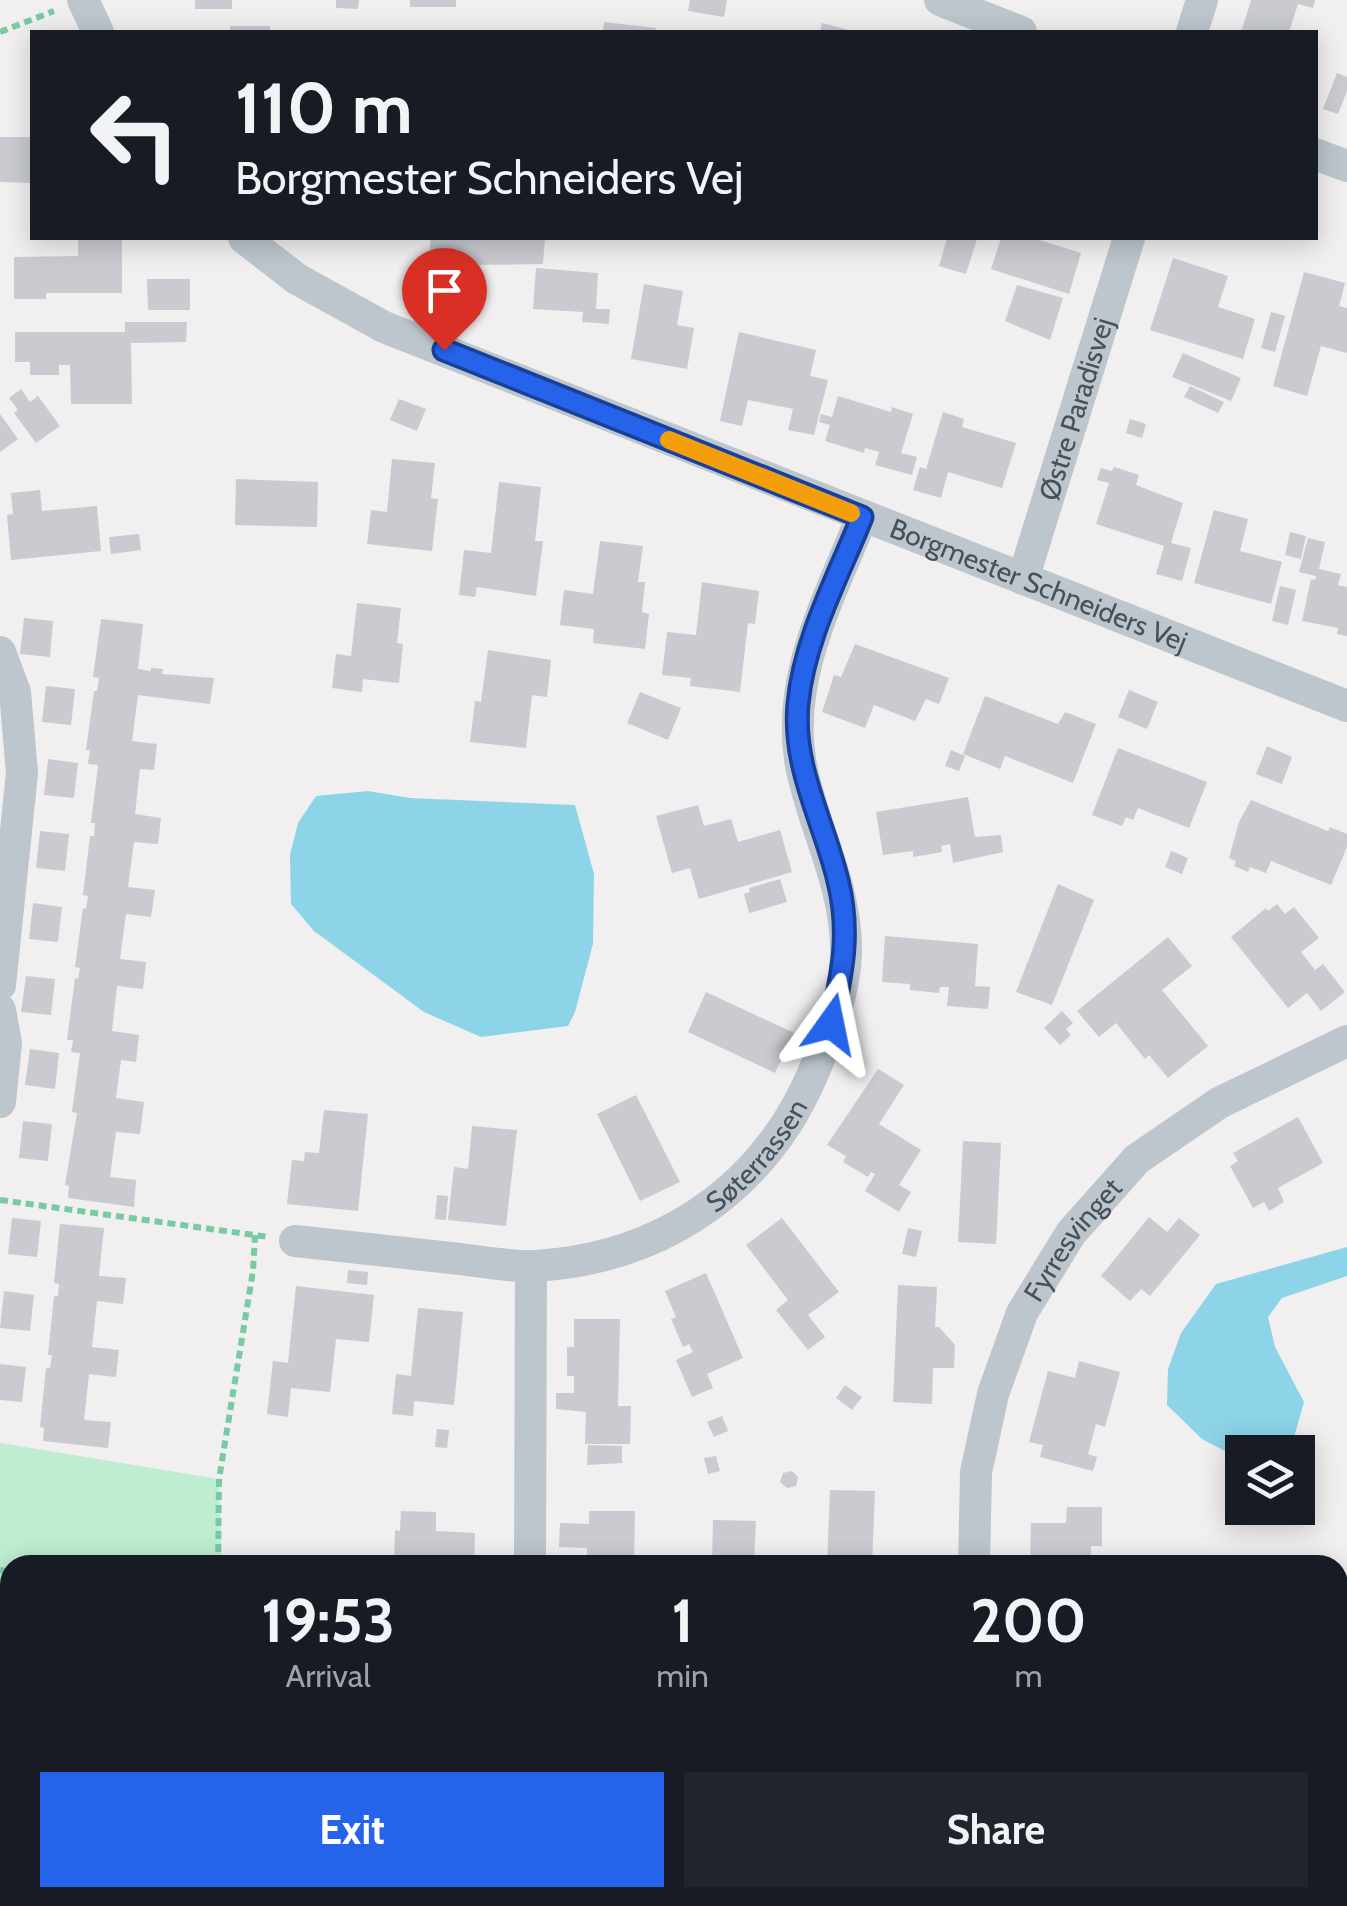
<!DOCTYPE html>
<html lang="en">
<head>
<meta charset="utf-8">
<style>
	:root { --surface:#171b24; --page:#20242c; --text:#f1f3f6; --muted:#9ea1a6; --accent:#2563eb }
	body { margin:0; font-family:Cabin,sans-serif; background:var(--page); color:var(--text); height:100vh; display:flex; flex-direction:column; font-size:38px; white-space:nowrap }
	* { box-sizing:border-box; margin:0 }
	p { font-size:32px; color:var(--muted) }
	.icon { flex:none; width:55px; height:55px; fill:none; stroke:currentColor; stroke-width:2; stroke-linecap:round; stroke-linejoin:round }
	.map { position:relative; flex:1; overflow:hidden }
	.side { position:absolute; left:0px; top:1555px; width:1348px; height:352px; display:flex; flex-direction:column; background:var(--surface); border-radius:30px 30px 0 0; box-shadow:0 5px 25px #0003 }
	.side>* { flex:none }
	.top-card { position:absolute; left:30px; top:30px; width:1288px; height:210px; border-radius:0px; box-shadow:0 5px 25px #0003; background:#171b24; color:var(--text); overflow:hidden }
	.fabs { position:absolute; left:1225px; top:1435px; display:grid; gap:20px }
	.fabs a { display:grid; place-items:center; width:90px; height:90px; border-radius:0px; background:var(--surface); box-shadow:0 5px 25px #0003; font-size:50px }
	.pin { position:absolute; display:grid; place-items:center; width:85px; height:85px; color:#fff; margin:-102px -42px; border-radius:50% 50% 50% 0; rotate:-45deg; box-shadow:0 0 10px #0007 }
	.pin .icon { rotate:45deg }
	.me { position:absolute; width:110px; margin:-55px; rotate:12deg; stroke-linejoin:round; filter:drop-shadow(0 0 8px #0008) }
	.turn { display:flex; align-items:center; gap:35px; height:210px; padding:0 40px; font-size:45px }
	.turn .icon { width:130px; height:130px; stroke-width:2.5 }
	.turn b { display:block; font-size:70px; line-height:85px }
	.eta { display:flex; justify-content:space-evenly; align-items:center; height:170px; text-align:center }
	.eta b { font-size:60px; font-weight:700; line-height:70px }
	.cta { display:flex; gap:20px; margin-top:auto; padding:20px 40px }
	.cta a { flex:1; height:115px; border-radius:0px; background:var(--accent); color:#fff; font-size:40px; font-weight:700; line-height:115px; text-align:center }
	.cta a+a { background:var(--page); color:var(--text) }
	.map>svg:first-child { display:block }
</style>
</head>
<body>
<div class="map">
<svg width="1347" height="1906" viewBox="0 0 1347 1906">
	<rect width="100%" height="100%" fill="#f1efef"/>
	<!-- green -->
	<path fill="#beedd1" d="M0,1443L219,1479L222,1565H10V1898H531L536,1906H0Z
		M694,1898H1001L1022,1906H688Z"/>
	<!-- water -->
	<path fill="#8dd4e9" d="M368,791L410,798L575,805L594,874L593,944L575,1012L568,1026L481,1037L424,1012L314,931L291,904L290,855L298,823L316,796Z
		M1347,1247V1276L1282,1298L1268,1317L1275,1347L1304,1402L1292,1444L1285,1452H1242V1460L1202,1439L1167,1405L1168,1369L1181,1333L1216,1284Z
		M531,1898H694L688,1906H536Z"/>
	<!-- building -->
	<path fill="#c9cbd1" d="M195,0H232V9H195Z
		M336,0H359L358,9L336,8Z
		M410,0H456V7H410Z
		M690,0H727L724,17L688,11Z
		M1251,0H1315L1313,8L1298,4L1289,32H1241Z
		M604,22L656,28L655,32H603Z
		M822,23L853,31V32H820Z
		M230,26H270V32H230Z
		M1337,73L1347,77V91L1338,114L1323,109Z
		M0,137H32V183L0,182Z
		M430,238H545L543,264L461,265L462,276L431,277Z
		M947,238L977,239L966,274L939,266Z
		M1001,238H1033L1081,253L1069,294L991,269Z
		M122,239V293H46V299H14V257L78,256V240Z
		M1173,258L1228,276L1218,307L1255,319L1243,359L1150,330Z
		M536,268L598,273L596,309H610L609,324L582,322L583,312L533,309Z
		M1304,272L1345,283L1339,306L1347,308V353L1321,346L1307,396L1273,386Z
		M147,279H190V310H148Z
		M644,284L683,291L677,325L694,328L687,369L631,359Z
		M1017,285L1063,298L1050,340L1005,321Z
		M1271,312L1285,316L1275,352L1261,348Z
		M125,322H187L186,342L131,343L132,404H71L70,365H59V375H30V362H15V332H125Z
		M739,332L816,350L810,376L828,380L814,435L788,430L793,409L748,400L742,426L720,421Z
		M1183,353L1241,378L1231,401L1172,377Z
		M1190,386L1224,402L1218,413L1184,397Z
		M21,389L30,402L38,396L60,426L36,443L14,413L18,410L9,398Z
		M838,396L891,412L892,407L913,414L901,453L917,457L912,475L875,465L879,452L865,448L864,453L825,441L830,425L819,422L821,414L832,417Z
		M399,399L426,409L417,431L390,420Z
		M943,412L964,419L962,427L1016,443L1002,488L948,472L941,498L913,490L920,467L926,469Z
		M0,414L18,439L0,452Z
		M1130,419L1146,424L1142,438L1126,433Z
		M392,459L435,463L431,498L438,499L432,551L367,544L371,510L387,512Z
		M1114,467L1139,475L1136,485L1183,503L1171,543L1191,548L1182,581L1156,574L1164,546L1096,524L1109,483L1097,480L1101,468L1112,471Z
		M236,479L318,482L317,527L235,525Z
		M499,482L541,487L535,541H543L536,596L477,587L475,597L459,595L464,550L491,553Z
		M40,490L42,511L97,506L101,551L11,560L7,515L13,514L11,493Z
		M1214,510L1248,519L1240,551L1282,562L1271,604L1194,583Z
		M1290,532L1306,536L1301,559L1285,555Z
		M139,534L141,550L111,554L109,537Z
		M1308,538L1325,542L1319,569L1341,574L1338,585L1347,587V636L1337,634L1338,628L1302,621L1311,579L1315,580L1316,576L1299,572Z
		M600,541L643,546L638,582H645L642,612L649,614L645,649L593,643L594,629L560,625L564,590L593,594Z
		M702,582L759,591L755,624L748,623L740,692L690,686L691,678L662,675L667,632L696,635Z
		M1280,586L1296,590L1288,625L1272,621Z
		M357,603L401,608L397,643L403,644L399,683L363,679L362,692L332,688L336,654L351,656Z
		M24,618L53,621L50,657L20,654Z
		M101,619L143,624L138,669L151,671V668L163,669L162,674L214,678L210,704L138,695L132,741L157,744L154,770L140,769L135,814L161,818L158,844L134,842L128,887L155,890L151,917L126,914L120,959L146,962L143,989L117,986L112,1031L139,1035L136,1062L121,1060L116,1098L144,1102L140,1134L116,1132L110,1177L136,1180L134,1207L68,1198L69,1186L65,1185L77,1113L72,1112L80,1053L71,1052L73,1040H67L75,978L78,979L80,968L75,967L83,908L86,909L88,896L83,895L90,836H94L95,823H91L98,765L88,764L90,750H86L94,691H97L99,678L93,677Z
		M855,644L949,678L939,704L926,699L915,721L874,705L865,728L822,712L834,675L841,677Z
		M488,650L551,660L547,697L532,695L526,748L470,742L475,701L481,702Z
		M46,686L75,689L71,725L42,722Z
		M1129,690L1158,702L1147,729L1118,717Z
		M640,692L681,708L668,740L627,723Z
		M985,696L1058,724L1065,712L1096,724L1073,783L1005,756L1000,769L963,754Z
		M1267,746L1292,757L1282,784L1256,774Z
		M1118,748L1207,782L1189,828L1138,808L1133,820L1126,817L1122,826L1092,815Z
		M951,750L965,756L959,771L945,766Z
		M48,759L78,763L74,798L44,795Z
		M968,797L975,837L1001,835L1003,852L953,863L950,844L941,846L942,852L913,857V851L883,855L876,812Z
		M1251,800L1328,831L1330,827L1347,834V847L1331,885L1271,861L1266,873L1250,867L1248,872L1234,866L1236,861L1229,858L1239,822Z
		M698,805L704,826L731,819L738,842L780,830L792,872L699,899L690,868L672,873L656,816Z
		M40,831L69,834L65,871L36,868Z
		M1171,851L1188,858L1182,874L1165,867Z
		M780,879L787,902L749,913L744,894L750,892L749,888Z
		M1058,884L1094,900L1052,1005L1016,992Z
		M33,903L62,907L58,942L29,939Z
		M1277,904L1285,914L1294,907L1319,938L1301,952L1315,970L1323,964L1345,992L1321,1011L1307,993L1288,1008L1231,937L1266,908L1268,911Z
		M885,936L978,944L975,986L990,987L988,1009L947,1006L949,987H940L939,993L910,990V984L882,982Z
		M1168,937L1192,966L1162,990L1208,1046L1168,1078L1149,1055L1145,1059L1116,1023L1099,1037L1077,1011Z
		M26,976L55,979L51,1015L21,1012Z
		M706,992L794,1033L775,1073L688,1032Z
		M1062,1011L1073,1023L1066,1029L1071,1035L1060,1045L1044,1028Z
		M30,1049L59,1053L55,1089L25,1085Z
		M878,1069L904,1085L879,1124L921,1150L899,1185L911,1192L899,1212L865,1191L875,1174L871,1172L868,1177L843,1162L846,1156L827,1145Z
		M636,1095L680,1182L640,1201L597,1114Z
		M324,1110L368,1114L358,1211L287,1204L292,1160L304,1161L305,1152L319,1153Z
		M1298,1117L1323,1163L1278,1188L1284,1202L1269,1211L1264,1202L1253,1208L1230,1166L1238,1161L1233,1153Z
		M23,1121L52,1124L48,1161L19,1158Z
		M472,1126L517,1130L506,1226L448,1220L454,1167L468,1169Z
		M963,1141L1001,1143L996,1244L958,1242Z
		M437,1195L448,1196L446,1220L435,1219Z
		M1149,1217L1167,1232L1179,1218L1200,1235L1150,1296L1141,1289L1130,1301L1101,1276Z
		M12,1218L41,1221L37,1257L8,1254Z
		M782,1218L839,1292L808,1315L825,1337L808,1350L776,1310L788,1300L746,1245Z
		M60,1224L104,1228L99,1276L126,1278L123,1304L97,1301L92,1347L119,1350L116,1377L89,1374L84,1420L111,1422L108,1448L43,1441L44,1428L40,1427L46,1368H50L52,1355H48L54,1296H58L59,1284L54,1283Z
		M908,1228L922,1231L916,1257L902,1254Z
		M348,1270L368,1272L367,1285L347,1283Z
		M706,1273L743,1358L707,1374L713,1388L692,1397L676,1360L693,1352L689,1344L683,1347L671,1319L676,1317L665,1291Z
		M898,1285L937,1287L935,1327H939L955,1345L954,1368H933L932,1404L893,1402Z
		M296,1286L374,1295L369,1342L336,1339L330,1392L291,1388L288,1417L267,1414L273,1361L288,1363Z
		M4,1291L34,1295L30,1331L0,1328Z
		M418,1308L463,1312L454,1405L414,1401L413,1416L392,1414L396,1374L411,1376Z
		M574,1319H620L618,1406H631L630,1444H585L586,1412L556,1409V1393H574V1376H567V1347H574Z
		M1079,1361L1120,1372L1105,1427L1096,1424L1088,1454L1097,1457L1093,1471L1040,1457L1043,1445L1029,1442L1048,1371L1075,1378Z
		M0,1364L26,1367L22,1402L0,1400Z
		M845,1385L862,1397L852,1410L836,1398Z
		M722,1416L728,1431L714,1437L707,1422Z
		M437,1429L449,1430L447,1448L435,1447Z
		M588,1445L622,1446V1463L587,1465Z
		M716,1456L720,1471L708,1474L704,1458Z
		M792,1471L798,1477L796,1486L787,1488L780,1482L783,1473Z
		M830,1490L875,1491L872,1565H827Z
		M1067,1507H1102V1546H1091V1565H1030L1031,1523H1066Z
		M401,1511L436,1512V1531L475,1533L474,1565H394L395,1530L400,1531Z
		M589,1511H635L634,1565H587V1548L559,1547L560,1523L589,1524Z
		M713,1520L756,1521L754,1565H712Z
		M1338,1742H1346L1345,1785H1338Z"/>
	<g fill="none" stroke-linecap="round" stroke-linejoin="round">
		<!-- path -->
		<path stroke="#78caa3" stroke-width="6" stroke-dasharray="8 5" stroke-linecap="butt" d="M0,32L54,11
			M0,1200L269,1237
			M218,1565L219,1479L253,1271L255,1235
			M0,1570L10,1572
			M211,1906L212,1898"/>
		<!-- minor -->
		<g stroke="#bdc6cd" stroke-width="32">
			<path d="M83,0L98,32"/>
			<path d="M940,0L1021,32"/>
			<path d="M1192,32L1202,0"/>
			<path d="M1315,154L1347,166"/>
			<path id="s1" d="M244,238L297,279L384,327L1347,706"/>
			<path id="s2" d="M1023,579L1129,238"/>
			<path d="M0,652L15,692L22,773L0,985"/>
			<path d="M0,1010L6,1043L0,1102"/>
			<path id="s3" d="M295,1241C350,1247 405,1253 460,1259C484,1262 511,1267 535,1266C640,1260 730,1211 787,1123C813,1082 845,1002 846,953C847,887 815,832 802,770C783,681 830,597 862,517"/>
			<path d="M530,1565L531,1266"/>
			<path id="s4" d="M974,1565L976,1472L993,1394L1022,1313L1071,1233L1137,1159L1219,1103L1347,1041"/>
		</g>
	</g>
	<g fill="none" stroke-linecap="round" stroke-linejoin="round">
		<defs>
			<path id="route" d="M444,350L862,517C838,577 804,639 798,704C792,767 824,822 838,881C851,933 842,974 831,1024"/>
		</defs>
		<!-- route casing -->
		<use href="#route" stroke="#184099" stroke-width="25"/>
		<!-- route -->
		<use href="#route" stroke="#2563eb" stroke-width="18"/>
		<!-- slow -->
		<path stroke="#f59e0b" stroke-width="18" d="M669,440L851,513"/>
	</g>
	<g text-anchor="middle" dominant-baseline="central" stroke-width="8" stroke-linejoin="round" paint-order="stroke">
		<!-- street labels -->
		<g font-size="28" fill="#47515b" stroke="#fff">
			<text stroke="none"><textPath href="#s2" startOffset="178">Østre Paradisvej</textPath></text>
			<text stroke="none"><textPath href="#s1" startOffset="870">Borgmester Schneiders Vej</textPath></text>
			<text stroke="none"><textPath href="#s3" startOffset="498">Søterrassen</textPath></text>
			<text stroke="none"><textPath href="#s4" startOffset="348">Fyrresvinget</textPath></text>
		</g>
	</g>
</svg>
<div class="fabs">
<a><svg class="icon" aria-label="layers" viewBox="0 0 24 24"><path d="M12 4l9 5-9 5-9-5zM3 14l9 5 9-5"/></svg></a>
</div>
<div class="pin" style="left:444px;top:350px;background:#d93025"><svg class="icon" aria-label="arrive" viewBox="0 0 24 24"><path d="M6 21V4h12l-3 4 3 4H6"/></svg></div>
<svg class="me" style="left:831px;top:1024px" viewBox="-20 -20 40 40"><path d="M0-17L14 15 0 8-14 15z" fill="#2563eb" stroke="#fff" stroke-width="4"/></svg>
<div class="top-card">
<div class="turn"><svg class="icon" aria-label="left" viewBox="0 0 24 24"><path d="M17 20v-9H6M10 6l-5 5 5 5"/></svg><div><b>110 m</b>Borgmester Schneiders Vej</div></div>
</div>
<section class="side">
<div class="eta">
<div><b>19:53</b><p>Arrival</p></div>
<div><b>1</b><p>min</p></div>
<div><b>200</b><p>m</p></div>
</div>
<div class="cta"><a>Exit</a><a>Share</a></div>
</section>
</div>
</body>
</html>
